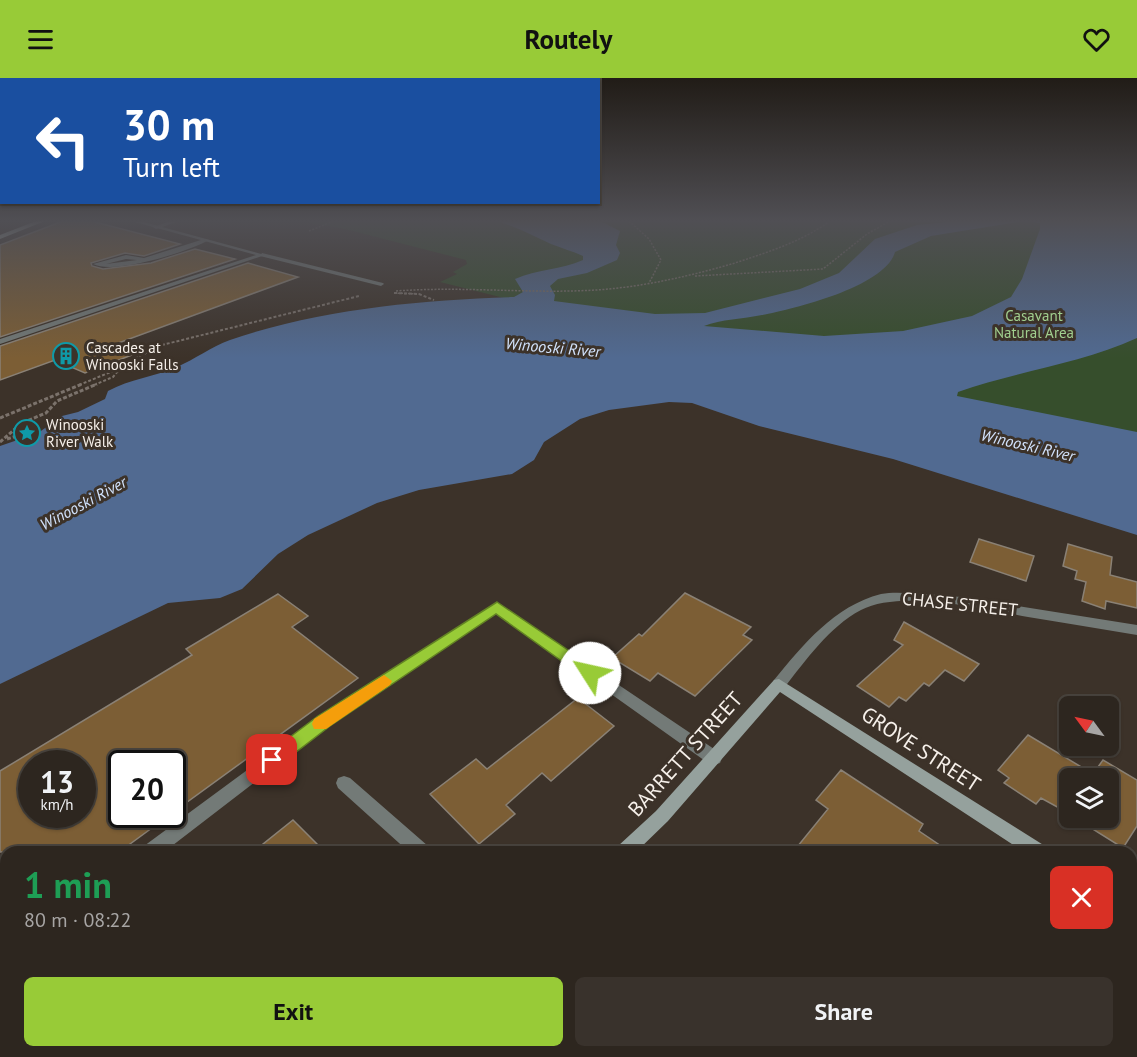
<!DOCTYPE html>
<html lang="en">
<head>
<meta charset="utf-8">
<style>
	:root { --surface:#2d261f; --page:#39322c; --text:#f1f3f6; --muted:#a7a5a4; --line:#48433d; --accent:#98cb37 }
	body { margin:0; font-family:"PT Sans",sans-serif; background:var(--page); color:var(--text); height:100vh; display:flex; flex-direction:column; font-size:22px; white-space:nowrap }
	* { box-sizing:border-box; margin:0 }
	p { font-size:20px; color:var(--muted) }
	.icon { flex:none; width:33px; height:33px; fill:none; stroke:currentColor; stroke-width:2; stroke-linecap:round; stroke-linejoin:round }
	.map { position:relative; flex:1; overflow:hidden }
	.drawer { position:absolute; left:0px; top:768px; width:1137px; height:212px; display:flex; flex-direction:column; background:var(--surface); border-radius:18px 18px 0 0; box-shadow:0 2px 4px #0004,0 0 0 2px var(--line) }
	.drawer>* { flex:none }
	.top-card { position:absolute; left:0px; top:0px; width:600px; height:126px; box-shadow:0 2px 4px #0004,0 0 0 2px var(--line); background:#1a4fa0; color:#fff; overflow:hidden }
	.needle { width:39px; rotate:303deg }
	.buttons { position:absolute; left:1059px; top:618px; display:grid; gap:12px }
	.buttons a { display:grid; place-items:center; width:60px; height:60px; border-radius:9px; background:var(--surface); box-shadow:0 2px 4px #0004,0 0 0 2px var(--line); font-size:30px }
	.speed { position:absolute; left:18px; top:672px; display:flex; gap:12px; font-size:30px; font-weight:700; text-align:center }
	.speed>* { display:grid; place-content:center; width:78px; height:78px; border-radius:50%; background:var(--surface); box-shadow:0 2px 4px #0004,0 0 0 2px var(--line); line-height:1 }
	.speed small { font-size:15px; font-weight:400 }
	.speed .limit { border:3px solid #111; border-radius:9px; background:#fff; color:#111 }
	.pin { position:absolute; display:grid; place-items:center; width:51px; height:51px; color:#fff; margin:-26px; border-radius:12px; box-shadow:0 3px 9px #0006 }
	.me { position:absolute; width:66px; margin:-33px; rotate:305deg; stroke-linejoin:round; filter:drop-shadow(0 0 4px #0008) }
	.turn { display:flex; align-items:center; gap:21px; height:126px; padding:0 24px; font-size:27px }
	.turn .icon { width:78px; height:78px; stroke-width:2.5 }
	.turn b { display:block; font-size:42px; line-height:51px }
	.round { display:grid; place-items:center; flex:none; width:63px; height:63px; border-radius:9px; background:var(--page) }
	.overview { display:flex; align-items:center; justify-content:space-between; height:102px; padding:0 24px }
	h1 { font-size:36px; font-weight:700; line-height:45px; color:#1e9e55 }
	.primary-button { display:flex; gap:12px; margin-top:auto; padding:12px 24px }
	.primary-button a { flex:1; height:69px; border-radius:9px; background:var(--accent); color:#111; font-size:24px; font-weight:700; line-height:69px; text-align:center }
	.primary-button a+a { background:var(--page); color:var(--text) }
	header { display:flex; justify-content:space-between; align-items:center; height:78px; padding:0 24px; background:var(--accent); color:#111; font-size:27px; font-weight:700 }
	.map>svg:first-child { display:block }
</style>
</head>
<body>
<header><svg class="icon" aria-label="menu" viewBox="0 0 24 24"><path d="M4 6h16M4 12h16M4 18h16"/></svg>Routely<svg class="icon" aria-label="heart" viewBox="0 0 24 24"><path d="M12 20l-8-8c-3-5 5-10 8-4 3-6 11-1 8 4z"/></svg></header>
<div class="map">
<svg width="1137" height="979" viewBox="0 0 1137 979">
	<rect width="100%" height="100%" fill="#3c3229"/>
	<!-- green -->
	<path fill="#364e2c" d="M299,143H1137V373L965,336L440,204L457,196L453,194L467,186L466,182L345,151Z"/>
	<!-- water -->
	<path fill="#516a91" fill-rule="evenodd" d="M497,143H600L620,153L616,167L620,175L617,182L587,195L558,201L550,208L555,217L554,223L655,236L705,235L800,211L839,195L875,161L917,147L959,143H1137V260C1080,286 1017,293 958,314L957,318L1137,354V457L893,381L759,348L692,325L669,324L609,332L580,341L544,364L534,382L512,396L419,412L377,425L308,457L278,476L242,511L220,520L168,525L0,606V368L38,355L62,338L78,334L105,321L108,313C130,301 154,299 177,289C195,281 211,269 230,262C320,231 419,222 514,219L523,214L515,201C537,191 561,192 583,182V178C572,173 561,170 551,166C532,157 517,149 497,143ZM1025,143L1040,145V151L1022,201L1011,219L972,238L903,253L824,258L704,248C721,241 743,241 762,237C795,231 886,208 895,174L931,158Z"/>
	<!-- building -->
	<path fill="#7c5e35" stroke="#8a8175" stroke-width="1.5" fill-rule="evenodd" d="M63,143H91L180,166L144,178L125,175L91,185L92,188L103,191L151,185L195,171L235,181L0,259V167Z
		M248,185L298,199L110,268L132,277L85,295L55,282L0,302V268Z
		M979,461L1034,478L1026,503L970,484Z
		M1068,466L1112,479L1110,497L1137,504V530L1106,523L1105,531L1082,523L1086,504L1075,501L1077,493L1063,488Z
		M685,515L751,549L743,557L752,562L695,618L658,595L650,603L612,580L639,556L642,558Z
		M278,516L308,538L292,549L358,600L172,735V686H122V736H171L119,774H0V693L192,577L186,571ZM32,686H82V736H32Z
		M904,544L979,586L964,603L945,592L929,608L924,605L906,623L899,619L889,629L857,608L903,567L894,562Z
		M578,620L614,648L551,703L542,695L506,727L515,736L479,766L430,716L476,681L487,691Z
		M1028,657L1093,696L1103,682L1137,702V748L1123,770L1075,740H1108V700H1070V736L1041,720L1036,726L1004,705L1009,700L998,692Z
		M841,692L923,746L919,753L950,774H793L828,731L816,722Z
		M293,742L325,774H253Z"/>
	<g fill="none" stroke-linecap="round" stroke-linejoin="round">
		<!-- path-far3 -->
		<path stroke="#7b726b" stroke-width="1.5" stroke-dasharray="2 1.5" stroke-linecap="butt" d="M629,143L649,161L661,182L649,205
			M309,153L334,143
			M695,198L823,191L867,156L890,143
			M396,213C463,208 530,216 596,212C643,209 690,198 735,185C768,174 801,164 830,143
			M394,215L419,216"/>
		<!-- path-far2 -->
		<path stroke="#7b726b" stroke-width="2" stroke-dasharray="3 2" stroke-linecap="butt" d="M394,215L419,216L434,222
			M79,307L118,291
			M94,307L113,299L124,286L162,267L359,218"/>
		<!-- path-far1 -->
		<path stroke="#7b726b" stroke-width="3" stroke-dasharray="4 2" stroke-linecap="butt" d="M0,340L82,306
			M7,361L27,355
			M0,364L22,345L46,335L57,323L97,306"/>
		<!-- path -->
		<path stroke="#7b726b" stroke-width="6" stroke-dasharray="8 4.5" stroke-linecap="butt" d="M435,974L440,979"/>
		<!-- lane -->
		<path fill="#737a77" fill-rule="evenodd" d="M171,143H180L156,151L153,149Z
			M204,161L209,162C187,174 115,197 93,186L126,177L144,180ZM126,181L137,182L106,186Z
			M262,175L383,205L384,206L381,208L260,178Z
			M497,525L720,675L722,680L720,685L714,687L708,685L497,535L329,647L164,774H141L144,768L319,639Z
			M344,698L350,700L428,768L431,774H409L338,710L336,705L338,700Z
			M6,872V893L0,896V875Z"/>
		<!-- street -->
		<path fill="#737a77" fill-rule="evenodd" d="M131,143H140L265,177L0,266V261L256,177Z
			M913,515L961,519L1137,547V557C1101,551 1065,545 1028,539C984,531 901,511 861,532C829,549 806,582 784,610L779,611L774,610L772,606L774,602C803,567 834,528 881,516C891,514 903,515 913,515Z
			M576,974H598L597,979H575Z"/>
		<!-- secondary -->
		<path fill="#95a19d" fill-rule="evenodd" d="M779,601L1045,768L1048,774H1024L780,614L668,743L636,774H615L618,768L656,733L774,602Z
			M1131,825L1137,827V847L1131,845Z
			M338,974H363L361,979H335Z"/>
		<!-- primary -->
		<path fill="#b0bfba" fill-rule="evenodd" d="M36,143H45L0,161V157Z"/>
	</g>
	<!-- sky -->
	<linearGradient id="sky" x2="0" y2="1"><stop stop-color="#211c17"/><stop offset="0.51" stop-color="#504f54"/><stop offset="1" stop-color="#504f54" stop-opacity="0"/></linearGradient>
	<rect width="1137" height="280" fill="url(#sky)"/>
	<!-- route -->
	<path fill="#98cb37" stroke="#638424" stroke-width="1.5" d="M497,524L596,591L598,595L596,599H584L496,536L330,648L278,688L272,690L266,688L263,682L266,677L318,638Z"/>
	<!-- slow -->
	<path fill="#f59e0b" d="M384,597L392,603L390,607L326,651H314L312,646L314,641Z"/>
	<!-- icons -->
	<defs>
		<symbol id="building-ring" viewBox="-11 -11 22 22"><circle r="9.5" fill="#3c3229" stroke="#0f9aa8" stroke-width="1.5"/><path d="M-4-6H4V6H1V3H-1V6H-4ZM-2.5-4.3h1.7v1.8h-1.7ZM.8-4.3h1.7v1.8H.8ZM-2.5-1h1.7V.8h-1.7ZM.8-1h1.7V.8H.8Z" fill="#0f9aa8"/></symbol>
		<symbol id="sight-ring" viewBox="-11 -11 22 22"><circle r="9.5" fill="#3c3229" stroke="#0f9aa8" stroke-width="1.5"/><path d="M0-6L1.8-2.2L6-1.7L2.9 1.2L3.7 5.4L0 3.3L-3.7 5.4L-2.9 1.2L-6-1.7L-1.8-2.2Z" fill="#0f9aa8"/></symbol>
	</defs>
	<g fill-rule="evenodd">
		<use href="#building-ring" x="51" y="263" width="30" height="30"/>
		<use href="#sight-ring" x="12" y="340" width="30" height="30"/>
	</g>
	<g text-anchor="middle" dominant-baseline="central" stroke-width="6" stroke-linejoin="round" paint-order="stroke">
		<!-- far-park labels -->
		<g font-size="15" fill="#a1cf8f" stroke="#3c3229">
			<text x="1034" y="237">Casavant<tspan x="1034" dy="17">Natural Area</tspan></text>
		</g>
		<!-- far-poi labels -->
		<g font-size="15" fill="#f6f0ea" stroke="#3c3229" text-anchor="start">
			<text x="86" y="269">Cascades at<tspan x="86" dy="17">Winooski Falls</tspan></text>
			<text x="46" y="346">Winooski<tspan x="46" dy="17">River Walk</tspan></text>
		</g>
		<!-- far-water labels -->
		<g font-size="16" font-style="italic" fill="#d2e3fd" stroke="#3c3229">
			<text transform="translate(553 269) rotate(5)">Winooski River</text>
			<text transform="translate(1028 367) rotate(13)">Winooski River</text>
			<text transform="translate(83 425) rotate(-28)">Winooski River</text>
		</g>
		<!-- street labels -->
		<g font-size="18" fill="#f6f0ea" stroke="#3c3229">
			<text transform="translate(960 526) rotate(6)">CHASE STREET</text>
		</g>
		<!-- near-street labels -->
		<g font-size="21" fill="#f6f0ea" stroke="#3c3229">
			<text transform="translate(921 671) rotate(33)">GROVE STREET</text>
			<text transform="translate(685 676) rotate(-48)">BARRETT STREET</text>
		</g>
	</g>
</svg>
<div class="buttons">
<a><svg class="needle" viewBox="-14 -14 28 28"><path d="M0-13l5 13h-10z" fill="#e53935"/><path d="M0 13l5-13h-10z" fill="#a7a5a4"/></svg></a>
<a><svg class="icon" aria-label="layers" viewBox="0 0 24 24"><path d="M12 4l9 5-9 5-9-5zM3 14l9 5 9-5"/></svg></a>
</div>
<div class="speed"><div>13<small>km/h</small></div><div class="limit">20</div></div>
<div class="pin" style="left:272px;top:682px;background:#d93025"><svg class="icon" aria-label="arrive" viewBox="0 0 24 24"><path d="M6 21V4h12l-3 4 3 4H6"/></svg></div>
<svg class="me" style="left:590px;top:595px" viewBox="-20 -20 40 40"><circle r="19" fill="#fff"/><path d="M0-13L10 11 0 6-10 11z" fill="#98cb37"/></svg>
<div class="top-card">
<div class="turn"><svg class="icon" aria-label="left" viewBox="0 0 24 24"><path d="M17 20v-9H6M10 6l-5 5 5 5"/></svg><div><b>30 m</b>Turn left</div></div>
</div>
<section class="drawer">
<div class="overview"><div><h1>1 min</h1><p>80 m · 08:22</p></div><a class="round" style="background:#d93025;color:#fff"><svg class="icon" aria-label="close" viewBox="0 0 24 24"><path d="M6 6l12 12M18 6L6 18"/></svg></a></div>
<div class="primary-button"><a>Exit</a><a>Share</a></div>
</section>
</div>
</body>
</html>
